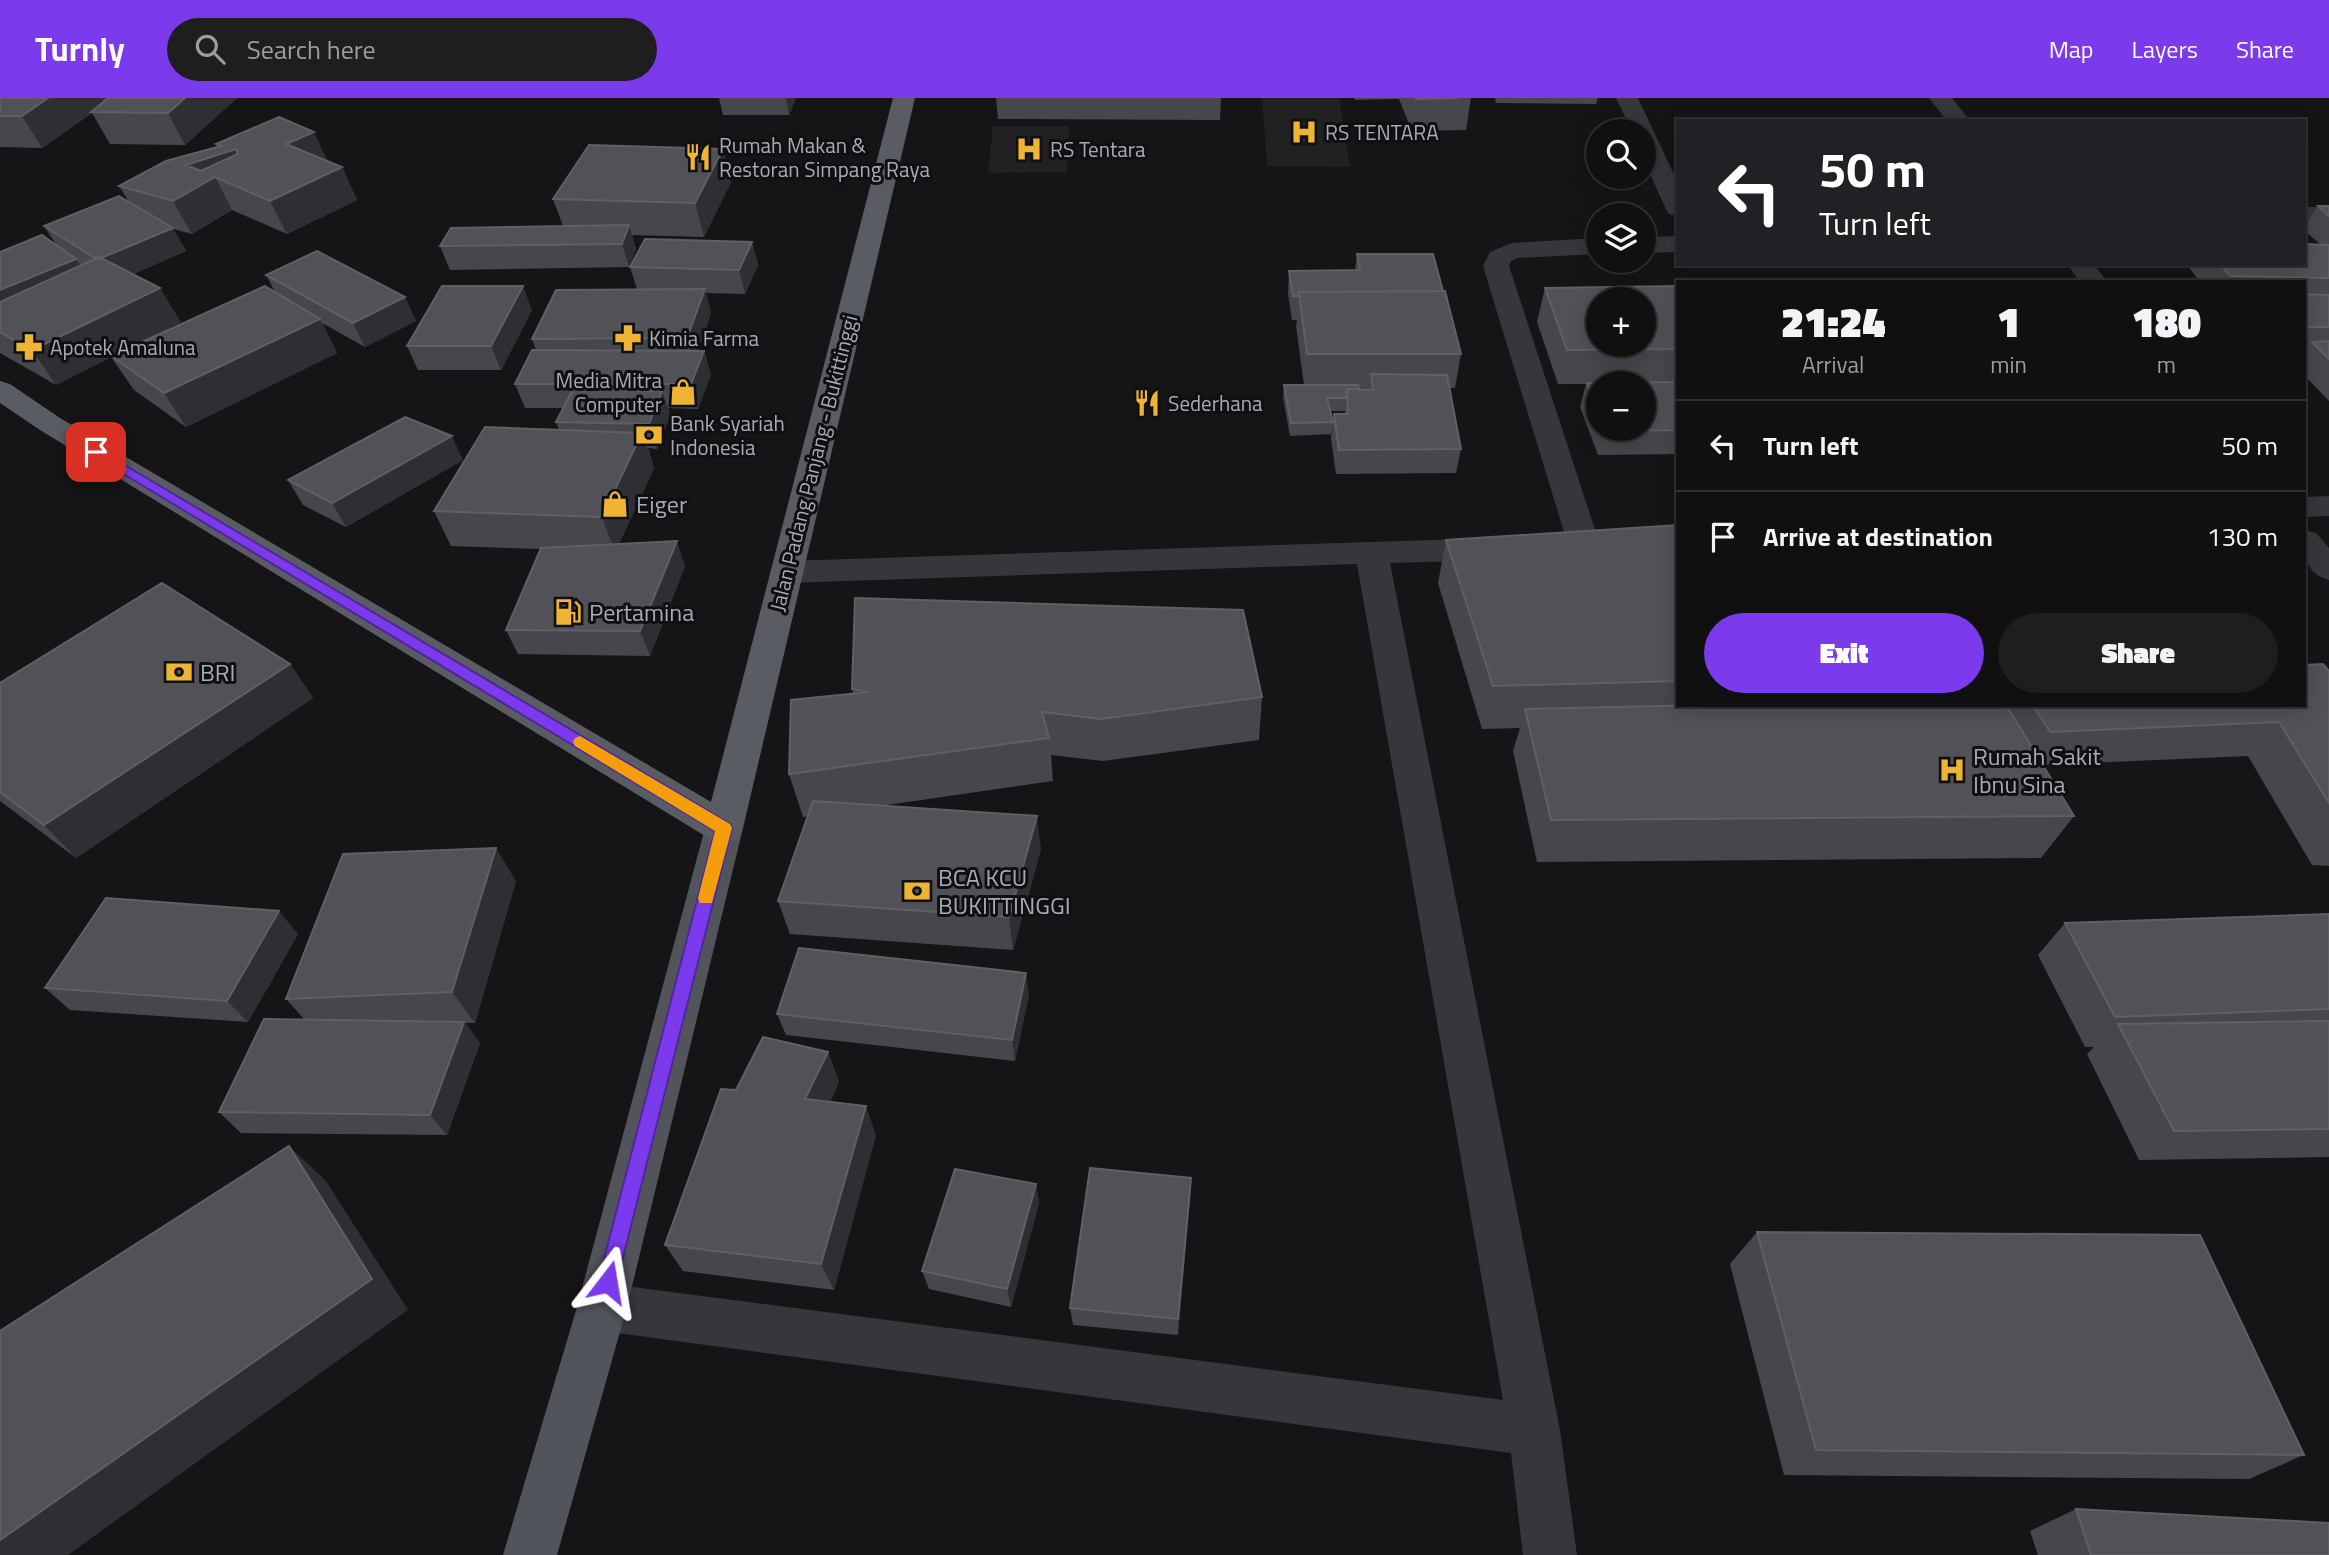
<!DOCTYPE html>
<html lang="en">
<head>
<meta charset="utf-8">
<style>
	:root { --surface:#101011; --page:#1e1e1f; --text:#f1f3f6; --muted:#9c9d9f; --line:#303031; --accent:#7c3aed }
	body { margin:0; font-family:"Titillium Web",sans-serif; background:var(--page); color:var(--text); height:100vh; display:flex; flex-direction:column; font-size:26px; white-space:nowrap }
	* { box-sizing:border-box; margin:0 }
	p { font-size:23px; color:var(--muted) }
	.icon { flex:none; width:38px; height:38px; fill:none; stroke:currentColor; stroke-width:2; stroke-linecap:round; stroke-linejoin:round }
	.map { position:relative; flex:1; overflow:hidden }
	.drawer { position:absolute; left:1676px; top:182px; width:630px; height:427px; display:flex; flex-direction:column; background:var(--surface); border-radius:0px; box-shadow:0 4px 18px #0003,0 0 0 2px var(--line) }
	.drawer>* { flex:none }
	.guide { position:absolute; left:1676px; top:21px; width:630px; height:147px; border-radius:0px; box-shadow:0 4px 18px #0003,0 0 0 2px var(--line); background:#202124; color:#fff; overflow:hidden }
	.controls { position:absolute; left:1586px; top:21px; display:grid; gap:14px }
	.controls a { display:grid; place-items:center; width:70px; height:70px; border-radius:50%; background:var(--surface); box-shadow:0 4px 18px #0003,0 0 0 2px var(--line); font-size:35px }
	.pin { position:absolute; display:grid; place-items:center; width:60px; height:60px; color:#fff; margin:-30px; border-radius:14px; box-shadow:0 4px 10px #0006 }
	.me { position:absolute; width:77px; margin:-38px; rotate:14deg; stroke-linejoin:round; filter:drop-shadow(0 0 5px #0008) }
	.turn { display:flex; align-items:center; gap:24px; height:147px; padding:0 28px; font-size:32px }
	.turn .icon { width:91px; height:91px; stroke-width:2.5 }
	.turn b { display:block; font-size:49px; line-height:60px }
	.eta { display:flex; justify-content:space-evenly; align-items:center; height:119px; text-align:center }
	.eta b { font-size:42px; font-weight:800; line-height:49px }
	.action { display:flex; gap:14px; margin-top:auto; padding:14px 28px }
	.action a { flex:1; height:80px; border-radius:42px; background:var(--accent); color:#fff; font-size:28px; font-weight:800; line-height:80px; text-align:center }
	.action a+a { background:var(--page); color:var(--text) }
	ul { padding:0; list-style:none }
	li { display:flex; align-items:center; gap:21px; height:91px; padding:0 28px; border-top:2px solid var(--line) }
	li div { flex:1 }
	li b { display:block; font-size:26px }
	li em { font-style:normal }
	header { display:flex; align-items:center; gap:42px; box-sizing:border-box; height:98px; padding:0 35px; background:var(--accent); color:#fff }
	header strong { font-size:33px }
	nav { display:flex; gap:38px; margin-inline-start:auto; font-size:24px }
	.search { width:490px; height:63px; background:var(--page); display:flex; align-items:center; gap:18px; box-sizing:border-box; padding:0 24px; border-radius:38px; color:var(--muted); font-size:26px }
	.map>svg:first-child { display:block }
</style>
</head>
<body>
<header>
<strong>Turnly</strong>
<div class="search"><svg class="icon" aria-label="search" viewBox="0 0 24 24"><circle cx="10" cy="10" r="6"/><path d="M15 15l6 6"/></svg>Search here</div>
<nav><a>Map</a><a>Layers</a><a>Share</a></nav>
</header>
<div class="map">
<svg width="2329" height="1457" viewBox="0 0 2329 1457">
	<rect width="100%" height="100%" fill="#151517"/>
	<!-- built -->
	<path fill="#212124" d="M1262,0H1339L1350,69L1267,68Z
		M993,28H1069L1067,74L988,75Z"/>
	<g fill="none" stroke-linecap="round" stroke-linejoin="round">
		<!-- minor -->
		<path fill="#36373c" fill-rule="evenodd" d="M1616,0H1638L1678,85V118L1669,116L1666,111L1643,61V33H1632Z
			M1929,0H1952L1970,23H1947Z
			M2305,109H2329V123H2305Z
			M1678,138V154L1643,155V139Z
			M1598,140V156L1517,160L1511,163L1509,168L1600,447L1595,454L1584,457L1573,454L1568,447L1483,168L1490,154L1512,145Z
			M2067,166H2094L2107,184H2080Z
			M2329,398V418L2305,419V399Z
			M2305,432L2316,435L2329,450V482C2303,475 2304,454 2305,432Z
			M1497,440L1508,444L1513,451L1508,458L1497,462L1390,465L1560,1332L1577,1457H1523L1511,1355L602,1233L585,1226L577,1209L585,1192L602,1185L1503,1302L1357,466L786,485L774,482L770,474L774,466L786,463Z"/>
		<!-- primary -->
		<path fill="#52545b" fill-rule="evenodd" d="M724,715L738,719L743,730L627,1209L557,1457H503L577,1209L705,730L710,719Z"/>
		<!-- trunk -->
		<path fill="#5a5c64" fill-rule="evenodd" d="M893,0H915L743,730L738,741L724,745L710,741L40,332L0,305V283L10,286L60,320L711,704Z"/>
	</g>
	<!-- wall -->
	<path fill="#46474c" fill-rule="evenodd" d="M0,0H237L185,47L110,46L92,15L42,50L0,49Z
		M719,0H796L789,17H723Z
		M996,0H1221L1220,22L998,21Z
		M1354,0H1488H1471L1466,32L1412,33L1399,1L1355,2Z
		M1495,0H1598L1596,6L1496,5Z
		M216,46L328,63L342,69L357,102L287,136L232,112L192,136L173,131L186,153L133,176L181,224L130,249L275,194L266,177L405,199L416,223L365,249L322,225L337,255L186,329L134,292L111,259L56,287L0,255V154L57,148L44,128L129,104L119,88L218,49Z
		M723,51L731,84L704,139L632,137L636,151L629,169L450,172L440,148L563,128L553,101Z
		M2318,108H2329V303L2305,278V184H2200L2188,168V166H2305L2320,146L2305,133V128Z
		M752,144L758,167L745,196L706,195L711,215L698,253H704L711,277L698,311L668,310L670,317L657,351L648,350L654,370L619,446L685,468L650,558L518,556L506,532L541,451L451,448L434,413L559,332L556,324L563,310H525L515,286L536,252L532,241L637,191L630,169Z
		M1357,156L1461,256L1455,290H1450L1461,351L1456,375L1336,376L1331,341L1334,316H1345V313H1330L1333,324L1332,336L1290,338L1283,299L1284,287H1304L1296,228L1297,222H1292L1288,196L1289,173L1355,172Z
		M1678,188V356L1598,357L1580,309L1586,286H1558L1537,224L1545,190ZM1598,285L1643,331H1598Z
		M532,212L501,272H418L407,248Z
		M463,362L346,429L303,407L288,382Z
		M1678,427V607H2305L2329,573V768L2312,767L2248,658L2043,667L2074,718L2041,760L1537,764L1513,653L1520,630L1482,631L1438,485L1446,442Z
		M290,566L313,600L76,760L0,703V585Z
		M852,591L1262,599L1259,642L1103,663L1051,657L1053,683L880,708L1041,751L1013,852L790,836L778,803L808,718L803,719L789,676L853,595Z
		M516,783L475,925H465L480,945L447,1037L241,1035L219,1014L305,922L286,901Z
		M2329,816V1059L2139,1062L2087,956L2094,949H2085L2038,857L2065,825Z
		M298,836L248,924L70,912L45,890Z
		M1029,897L1015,963L786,937L777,916Z
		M828,954L839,984L830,1004L876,1037L834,1192L683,1173L665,1147L736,992Z
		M1191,1080L1190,1100L1178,1237L1073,1227L1070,1210Z
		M1036,1086L1039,1105L1011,1209L929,1191L922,1173Z
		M1757,1134L2304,1357L2249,1381L1784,1377L1730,1166Z
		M2076,1411L2329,1457H2038L2030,1433Z"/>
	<!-- shaded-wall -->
	<path fill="#2e2f32" d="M48,0H113L42,50L22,18Z
		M185,0H237L185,47L168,15Z
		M786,0H796L789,17Z
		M314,34L329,66L286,46Z
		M236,51L253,84L215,79L232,112L192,136L173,103L186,67Z
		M723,51L731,84L704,139L695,105Z
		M342,69L357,102L287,136L270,103Z
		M629,127L636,151L629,169L622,146Z
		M173,130L186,153L111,185L96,161Z
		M752,144L758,167L745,196L739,172Z
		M76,161L91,185L0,222V192Z
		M523,188L532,212L501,272L491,248Z
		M160,190L181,224L56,287L32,252Z
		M705,191L711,215L694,264L687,240Z
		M405,199L416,223L365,249L353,225Z
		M320,221L337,255L186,329L164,295Z
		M704,253L711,277L698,311L691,286Z
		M662,293L670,317L657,351L649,326Z
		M642,335L654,370L615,454L602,419Z
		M452,338L463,362L346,429L332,405Z
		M677,443L685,468L650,558L640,533Z
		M290,566L313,600L76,760L44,727Z
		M1037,718L1041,751L1013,852L1009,819Z
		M496,750L516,783L475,925L452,894Z
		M279,813L298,836L248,924L227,903Z
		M1026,875L1029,897L1015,963L1012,942Z
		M464,924L480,945L447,1037L430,1017Z
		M828,954L839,984L818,1030L805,1001Z
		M866,1008L876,1037L834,1192L821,1166Z
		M289,1048L326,1083L408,1212L68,1457H0V1442Z
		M1191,1080L1190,1100L1178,1237V1221Z
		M1036,1086L1039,1105L1011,1209L1007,1191Z"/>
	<!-- building -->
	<path fill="#515258" stroke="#5e6066" stroke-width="2" fill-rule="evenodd" d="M0,0H48L22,18H0Z
		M108,0H185L168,15L91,14Z
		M1416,0H1458L1416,1Z
		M279,19L314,34L286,46L342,69L270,103L215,79L173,103L119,88L166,63L221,48L216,46ZM236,51L238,56L201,73L186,67Z
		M589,47L723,51L695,105L553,101Z
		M119,98L173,130L101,160L99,159L95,160L44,128Z
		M2318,108H2329V118Z
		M629,127L622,146L440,148L451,130Z
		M42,137L76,161L0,192V154Z
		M645,141L752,144L739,172L630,169Z
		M2305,146L2329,147V180L2230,178L2220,166H2305Z
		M317,153L405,199L353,225L266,177Z
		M1357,156H1433L1443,193L1299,194V198H1293L1289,173L1360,172Z
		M99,159L160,190L32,252L0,234V204Z
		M265,188L320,221L164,295L111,258Z
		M442,188H523L491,248H407Z
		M1678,188V251L1567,252L1545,190ZM1598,201H1643V247H1598Z
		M705,191L687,240L532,241L556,192Z
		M1445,193L1461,256H1307L1299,194Z
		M2305,196L2329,197V229H2305Z
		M2329,243V261L2312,244Z
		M532,252L704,253L691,286H515Z
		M1371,276L1447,277L1461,351L1339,352L1334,316H1348L1347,291L1373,292Z
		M1678,284V332L1605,333L1604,331H1643V285H1598V314L1587,285Z
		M1284,287H1358L1359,291H1347L1346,300H1327L1333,324L1291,325Z
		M573,291L662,293L649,326L556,324Z
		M405,319L452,338L332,405L288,382Z
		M485,329L642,335L602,419L434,413Z
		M1678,427V583L1493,588L1446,442Z
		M677,443L640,533L506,532L541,450Z
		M162,485L290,566L44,727L0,694V585Z
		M855,500L1243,512L1262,599L1101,621L1042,614L1049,640L789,676L791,602L869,594L852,591Z
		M2323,566L2329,573V705L2279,624L2050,634L2033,607H2305V567Z
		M1707,607H2006L2074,718L1551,722L1525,611Z
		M813,703L1037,718L1009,819L778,803Z
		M496,750L452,894L286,901L343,756Z
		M106,800L279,813L227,903L45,890Z
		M2329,816V911L2115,919L2065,825Z
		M799,850L1026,875L1012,942L777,916Z
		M264,921L464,924L430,1017L219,1014Z
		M2329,923V1031L2174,1033L2118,926Z
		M763,939L828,954L805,1001L866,1008L821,1166L665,1147L721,991L736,992Z
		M289,1048L372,1181L0,1442V1233Z
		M1090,1070L1191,1080L1178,1221L1070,1210Z
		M955,1071L1036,1086L1007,1191L922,1173Z
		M1757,1134L2200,1137L2304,1357L1816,1352Z
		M2076,1411L2329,1425V1457H2091Z"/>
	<!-- route -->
	<path fill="#7c3aed" stroke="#51269a" stroke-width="2" d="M96,350L730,726L732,730L615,1191L608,1194L601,1191L598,1184L715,733L92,357V351Z"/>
	<!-- slow -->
	<path fill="#f59e0b" d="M580,638L730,726L732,730L712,805H700L698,800L715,733L575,648L573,644L575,640Z"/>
	<!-- icons -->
	<defs>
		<symbol id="hospital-bare" viewBox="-9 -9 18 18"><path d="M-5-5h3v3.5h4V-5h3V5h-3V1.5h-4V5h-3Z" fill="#f0b434" stroke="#101012" stroke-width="2.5" paint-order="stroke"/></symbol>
		<symbol id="restaurant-bare" viewBox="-9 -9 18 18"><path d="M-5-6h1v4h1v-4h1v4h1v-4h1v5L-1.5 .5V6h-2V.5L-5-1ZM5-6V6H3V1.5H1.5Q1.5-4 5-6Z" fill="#f0b434" stroke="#101012" stroke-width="2.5" paint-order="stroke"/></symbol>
		<symbol id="pharmacy-bare" viewBox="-9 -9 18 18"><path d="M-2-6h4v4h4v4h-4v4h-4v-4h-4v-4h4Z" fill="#f0b434" stroke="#101012" stroke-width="2.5" paint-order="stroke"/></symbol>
		<symbol id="shop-bare" viewBox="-9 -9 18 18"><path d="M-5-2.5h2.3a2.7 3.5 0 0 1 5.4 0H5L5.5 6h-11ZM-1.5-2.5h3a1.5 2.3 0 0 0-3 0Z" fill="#f0b434" stroke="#101012" stroke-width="2.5" paint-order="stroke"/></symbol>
		<symbol id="bank-bare" viewBox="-9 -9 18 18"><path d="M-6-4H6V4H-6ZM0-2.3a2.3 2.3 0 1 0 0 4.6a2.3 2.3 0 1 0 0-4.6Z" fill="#f0b434" stroke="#101012" stroke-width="2.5" paint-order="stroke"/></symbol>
		<symbol id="fuel-bare" viewBox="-9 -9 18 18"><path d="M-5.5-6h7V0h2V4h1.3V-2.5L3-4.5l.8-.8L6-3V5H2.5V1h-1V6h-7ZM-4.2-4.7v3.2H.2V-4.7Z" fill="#f0b434" stroke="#101012" stroke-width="2.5" paint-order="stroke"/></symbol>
	</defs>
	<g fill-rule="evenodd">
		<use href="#hospital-bare" x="1285" y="15" width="38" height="38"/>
		<use href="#hospital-bare" x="1010" y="32" width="38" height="38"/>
		<use href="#restaurant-bare" x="679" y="40" width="38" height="38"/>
		<use href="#pharmacy-bare" x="609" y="221" width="38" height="38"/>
		<use href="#pharmacy-bare" x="10" y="230" width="38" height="38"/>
		<use href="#shop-bare" x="664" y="275" width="38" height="38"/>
		<use href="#restaurant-bare" x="1128" y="286" width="38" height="38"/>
		<use href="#bank-bare" x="630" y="318" width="38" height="38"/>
		<use href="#shop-bare" x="596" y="387" width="38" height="38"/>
		<use href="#fuel-bare" x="549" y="495" width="38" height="38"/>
		<use href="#bank-bare" x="160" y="555" width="38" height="38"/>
		<use href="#hospital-bare" x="1933" y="653" width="38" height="38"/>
		<use href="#bank-bare" x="898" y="774" width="38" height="38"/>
	</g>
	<g text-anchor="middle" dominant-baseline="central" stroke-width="6" stroke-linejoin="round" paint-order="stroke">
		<!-- far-poi labels -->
		<g font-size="21" fill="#a7abb7" stroke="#101012" text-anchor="start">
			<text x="1325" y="34">RS TENTARA</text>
			<text x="719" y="47">Rumah Makan &amp;<tspan x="719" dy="24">Restoran Simpang Raya</tspan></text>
			<text x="1050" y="51">RS Tentara</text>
			<text x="649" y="240">Kimia Farma</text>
			<text x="50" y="249">Apotek Amaluna</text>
			<text x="662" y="282" text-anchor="end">Media Mitra<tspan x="662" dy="24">Computer</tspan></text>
			<text x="1168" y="305">Sederhana</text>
			<text x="670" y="325">Bank Syariah<tspan x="670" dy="24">Indonesia</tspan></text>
		</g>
		<!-- far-street labels -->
		<g font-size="21" fill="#a7abb7" stroke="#101012">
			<text transform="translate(813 365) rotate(-76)">Jalan Padang Panjang - Bukittinggi</text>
		</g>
		<!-- poi labels -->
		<g font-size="24" fill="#a7abb7" stroke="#101012" text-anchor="start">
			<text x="636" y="406">Eiger</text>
			<text x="589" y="514">Pertamina</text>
			<text x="200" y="574">BRI</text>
			<text x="1973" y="658">Rumah Sakit<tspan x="1973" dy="28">Ibnu Sina</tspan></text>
			<text x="938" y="779">BCA KCU<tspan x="938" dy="28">BUKITTINGGI</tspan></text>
		</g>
	</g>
</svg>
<div class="controls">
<a><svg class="icon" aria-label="search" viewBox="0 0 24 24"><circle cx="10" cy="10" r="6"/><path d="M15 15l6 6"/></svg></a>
<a><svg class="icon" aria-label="layers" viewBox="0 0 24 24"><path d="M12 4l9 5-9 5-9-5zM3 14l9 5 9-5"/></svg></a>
<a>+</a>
<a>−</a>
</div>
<div class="pin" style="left:96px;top:354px;background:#d93025"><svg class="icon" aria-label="arrive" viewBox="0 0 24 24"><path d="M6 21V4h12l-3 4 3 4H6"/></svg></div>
<svg class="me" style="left:608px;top:1184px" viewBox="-20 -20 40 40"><path d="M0-17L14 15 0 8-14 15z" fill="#7c3aed" stroke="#fff" stroke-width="4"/></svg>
<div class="guide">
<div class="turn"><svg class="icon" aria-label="left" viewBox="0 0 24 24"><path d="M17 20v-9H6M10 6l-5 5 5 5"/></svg><div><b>50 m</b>Turn left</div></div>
</div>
<section class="drawer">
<div class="eta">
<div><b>21:24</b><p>Arrival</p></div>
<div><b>1</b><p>min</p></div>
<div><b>180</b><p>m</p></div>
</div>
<ul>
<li><svg class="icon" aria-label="left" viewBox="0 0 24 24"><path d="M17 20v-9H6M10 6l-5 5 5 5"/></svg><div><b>Turn left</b></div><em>50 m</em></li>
<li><svg class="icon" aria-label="arrive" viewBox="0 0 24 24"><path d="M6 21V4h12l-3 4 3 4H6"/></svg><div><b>Arrive at destination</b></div><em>130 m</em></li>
</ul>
<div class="action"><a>Exit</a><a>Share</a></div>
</section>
</div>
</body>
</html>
